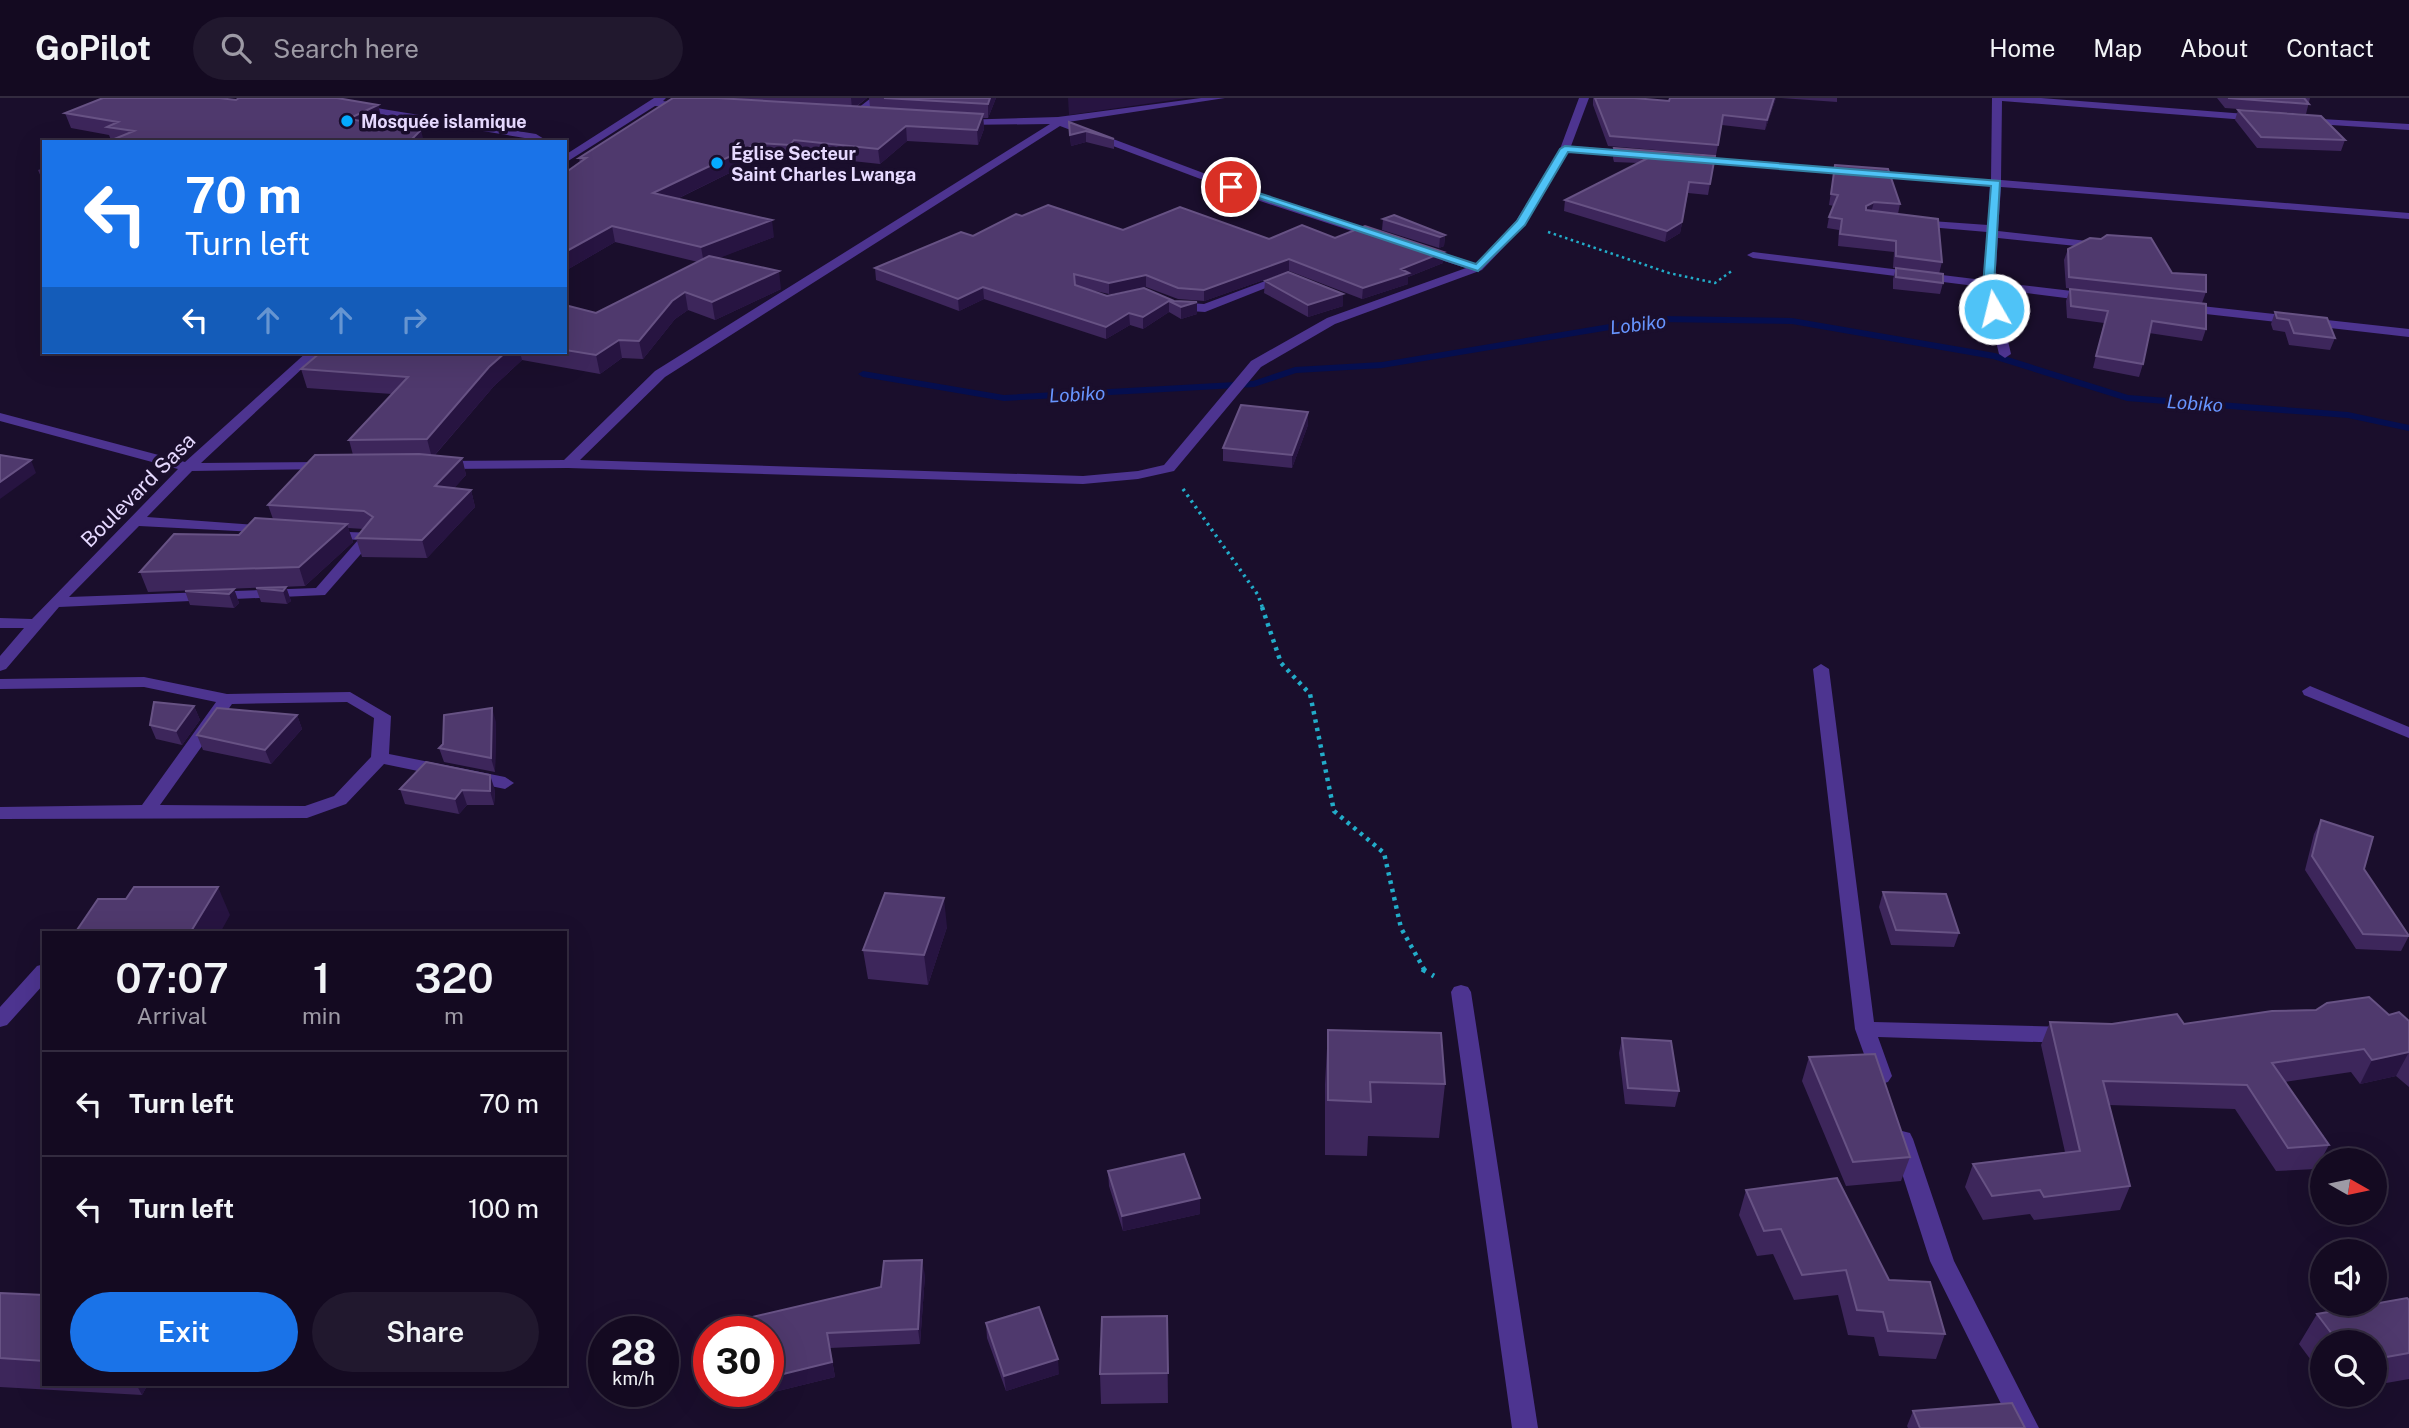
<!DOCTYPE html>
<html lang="en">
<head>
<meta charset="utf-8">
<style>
	:root { --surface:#140a21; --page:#21182e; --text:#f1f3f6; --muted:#9d9aa5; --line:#332b3f; --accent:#1a73e8 }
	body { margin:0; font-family:"Public Sans",sans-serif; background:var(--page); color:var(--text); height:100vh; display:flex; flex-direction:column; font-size:26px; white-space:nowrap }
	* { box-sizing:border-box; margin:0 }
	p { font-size:23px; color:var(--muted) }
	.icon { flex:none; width:38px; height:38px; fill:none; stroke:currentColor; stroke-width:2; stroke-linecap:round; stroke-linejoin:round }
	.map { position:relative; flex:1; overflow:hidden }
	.details { position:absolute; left:42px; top:833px; width:525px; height:455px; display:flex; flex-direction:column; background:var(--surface); border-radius:0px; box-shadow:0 7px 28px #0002,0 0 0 2px var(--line) }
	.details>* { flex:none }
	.hud { position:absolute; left:42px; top:42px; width:525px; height:214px; border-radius:0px; box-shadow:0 7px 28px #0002,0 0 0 2px var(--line); background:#1a73e8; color:#fff; overflow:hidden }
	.needle { width:46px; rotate:99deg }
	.fabs { position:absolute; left:2310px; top:1050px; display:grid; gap:14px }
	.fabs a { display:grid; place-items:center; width:77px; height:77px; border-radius:50%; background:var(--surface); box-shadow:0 7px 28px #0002,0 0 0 2px var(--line); font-size:35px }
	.speed { position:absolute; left:588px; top:1218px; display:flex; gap:14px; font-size:35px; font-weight:700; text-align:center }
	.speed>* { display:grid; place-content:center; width:91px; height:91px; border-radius:50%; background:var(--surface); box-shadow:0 7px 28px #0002,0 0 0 2px var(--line); line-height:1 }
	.speed small { font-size:18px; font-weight:400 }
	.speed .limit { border:10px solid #d22; background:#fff; color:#111 }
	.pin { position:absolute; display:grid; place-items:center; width:60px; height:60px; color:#fff; margin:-30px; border:4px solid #fff; border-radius:50%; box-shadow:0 2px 7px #0007 }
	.me { position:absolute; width:77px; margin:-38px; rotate:352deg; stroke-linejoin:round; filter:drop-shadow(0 0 5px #0008) }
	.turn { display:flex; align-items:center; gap:24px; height:147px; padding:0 28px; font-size:32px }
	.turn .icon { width:91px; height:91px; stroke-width:2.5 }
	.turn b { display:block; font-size:49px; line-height:60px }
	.lanes { display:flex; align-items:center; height:66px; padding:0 28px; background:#0003; justify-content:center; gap:35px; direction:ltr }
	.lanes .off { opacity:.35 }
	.eta { display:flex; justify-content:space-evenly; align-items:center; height:119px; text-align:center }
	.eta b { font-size:42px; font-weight:600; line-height:49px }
	.cta { display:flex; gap:14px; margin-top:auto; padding:14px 28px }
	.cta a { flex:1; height:80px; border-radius:42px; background:var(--accent); color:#fff; font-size:28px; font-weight:600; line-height:80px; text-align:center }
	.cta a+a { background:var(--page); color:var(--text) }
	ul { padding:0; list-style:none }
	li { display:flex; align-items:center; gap:21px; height:105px; padding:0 28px; border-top:2px solid var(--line) }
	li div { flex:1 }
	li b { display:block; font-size:26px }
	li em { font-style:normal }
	header { display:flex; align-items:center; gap:42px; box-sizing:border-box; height:98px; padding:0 35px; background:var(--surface); border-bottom:2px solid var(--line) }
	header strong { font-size:33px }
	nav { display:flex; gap:38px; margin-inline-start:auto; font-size:24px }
	.search { width:490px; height:63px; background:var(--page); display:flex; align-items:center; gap:18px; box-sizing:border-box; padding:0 24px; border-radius:38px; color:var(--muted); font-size:26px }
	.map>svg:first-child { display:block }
</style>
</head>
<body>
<header>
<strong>GoPilot</strong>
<div class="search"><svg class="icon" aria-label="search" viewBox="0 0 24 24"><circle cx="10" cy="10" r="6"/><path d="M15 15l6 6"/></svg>Search here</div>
<nav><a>Home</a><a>Map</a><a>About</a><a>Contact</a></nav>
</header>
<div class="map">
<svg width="2409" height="1330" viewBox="0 0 2409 1330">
	<rect width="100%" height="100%" fill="#1a0e2c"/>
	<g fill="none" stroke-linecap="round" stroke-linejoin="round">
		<!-- stream -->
		<path fill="#050e4e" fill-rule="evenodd" d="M1658,218L1792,220L1995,255L2128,297L2348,314L2409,327V333L2348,320L2127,303L1993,261L1792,226L1658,224L1382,270L1296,275L1254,289L1004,303L863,279L858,276L863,273L1004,297L1253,283L1295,269L1382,264Z"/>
		<!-- path-far3 -->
		<path stroke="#22acc9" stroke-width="2.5" stroke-dasharray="2.5 3.5" stroke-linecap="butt" d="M1548,134L1669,175L1715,185L1733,172"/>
		<!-- path-far2 -->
		<path stroke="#22acc9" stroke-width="3.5" stroke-dasharray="2.5 4.5" stroke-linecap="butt" d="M1183,391L1258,497L1263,511"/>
		<!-- path-far1 -->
		<path stroke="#22acc9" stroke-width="4.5" stroke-dasharray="3.5 5" stroke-linecap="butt" d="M1262,509L1281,565L1310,596L1334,713L1384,755L1401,830L1425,873"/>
		<!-- path -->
		<path stroke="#22acc9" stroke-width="5" stroke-dasharray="4.5 7" stroke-linecap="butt" d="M1422,871L1434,878"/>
		<!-- minor -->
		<path fill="#4d3490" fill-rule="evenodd" d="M654,0H666L663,3L692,8L687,11L655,8L565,65V57Z
			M871,0H882L857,21H849V17Z
			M1201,0H1225L1068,24L1259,96L1384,137V141H1376L1251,100L1060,28L665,279L580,362L1083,378L1138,373L1164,367L1251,263L1327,220L1466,170L1419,155V151L1476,166L1516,123L1560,51L1579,0H1589L1571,48L1635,53L1640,56L1635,59L1568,54L1525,127L1482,172L1335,226L1261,269L1174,373L1138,381L1083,386L568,370L442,371L435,367L442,363L564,362L655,273L1050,26L960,27L956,26V22L1058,19Z
			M1992,0H2041L2259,17L2264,20L2259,23L2002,3L2001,82L2409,115V121L2001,89L1998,133L2096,144L2102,147L2096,150L1998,140L1995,184L2089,195L2095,199L2089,203L1996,191L2011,256L2005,260L1999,256L1983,189L1753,160L1747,157L1753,154L1983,182L1987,134L1917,128L1911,125L1917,122L1988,127L1990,88L1691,64L1686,61L1691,58L1991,82Z
			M358,7L536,36L549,44L355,12V8Z
			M2304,20L2409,26V32L2300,25L2299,23Z
			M1281,177L1291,180L1205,214L1175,212L1169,208L1175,204L1204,206Z
			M2183,206L2409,231V239L2179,213V207Z
			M307,254H320L201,365L327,364L334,368L332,371L192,373L147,419L269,428L276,432L274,435L139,428L69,499L316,490L358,442L323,439V433L374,435V441L325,497L59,509L6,571L0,573V558L24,530H0V520L32,521L178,371L0,323V315L185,364Z
			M1821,566L1829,571L1874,924L2068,929L2075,932L2078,937L2075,942L2068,945L1878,939L1892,978L1888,984L1881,986L1874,984L1855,931L1813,571Z
			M144,579L227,596L350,594L391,618L389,656L505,679L514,685L505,691L384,666L346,706L307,720L0,721V709L142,707L216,604L144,589L0,591V581ZM347,604L374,620L371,659L334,698L305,708L160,707L232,606Z
			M2310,588L2409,629V640L2304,597L2302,593Z
			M44,866V886L7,927L0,929V909L37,868Z
			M1461,887L1468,889L1471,894L1538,1330H1512L1451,894L1454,889Z
			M1902,1033L1910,1035L1913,1041L1954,1163L2039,1330H2013L1930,1163L1891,1041L1894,1035Z"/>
	</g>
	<!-- wall -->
	<path fill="#3d265b" d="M673,0H867L856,9H870L869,0H996L988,20H983L984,31L978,47L907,43L880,66L796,57L792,62L760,60L677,101L774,139L718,160L781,191L715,222L688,212L675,221L643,261L622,260L600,276L522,262L494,288L435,357L462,360L466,377L454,390L471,392L475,409L427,460L362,459L356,440L364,431L348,430L353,444L305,488L148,494L140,474L239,437L273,421L268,407L353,357L349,342L392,296L307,290L301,271L321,254H565V207L596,215L698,164L615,144L565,173V75L580,65L579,60Z
		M1593,0H1634L1669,3L1776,0L1765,32L1722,27L1716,57L1608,48L1593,7Z
		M1781,0H1837V4Z
		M2217,0H2310L2306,16L2225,10Z
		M236,2L378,7L382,22L375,25L111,42L109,37L71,30L65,15Z
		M2238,12L2345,42L2341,53L2257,50L2235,22Z
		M1069,24L1114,41V51L1086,44L1071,48Z
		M1614,50L1715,58L1708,97L1688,95L1680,135L1665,144L1564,113L1565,102L1639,65L1614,64L1613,60Z
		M1835,67L1900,106L1898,116L1942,164L1939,176L1943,185L1940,196L1893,191V181L1896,170H1893L1894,154L1838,148L1839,132L1827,130L1829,119L1834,108L1829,107Z
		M44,70V86L38,72Z
		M1022,118L1123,132L1269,141L1335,140L1444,154L1443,165L1408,179V186L1362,201L1289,173L1204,203L1178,201L1146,189L1109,196L1086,191L1107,198L1144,190L1197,216L1181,221L1169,214L1143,231L1130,227L1106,241L984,201L959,213L876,182L875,170L973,138Z
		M1383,121L1445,137L1444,148L1439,150L1382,132Z
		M2068,151L2172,175L2206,194L2202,205L2066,190L2064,162Z
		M1265,183L1343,196V208L1308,219L1264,195Z
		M2070,191L2206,231L2202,243L2149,235L2143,266L2139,279L2093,270L2104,225L2067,220L2066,203Z
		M2275,214L2335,240L2330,252L2289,247L2285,234L2273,232L2271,226Z
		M1308,314V327L1292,370L1223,363V350Z
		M286,489L291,503L287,506L261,504L256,490Z
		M234,491L239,505L234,510L190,507L185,493Z
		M194,608L200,622L182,647L156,641L150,627Z
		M297,617L302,631L271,666L203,652L197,637Z
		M496,624L495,674L444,664L439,650Z
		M400,691L495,692L494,707H467L459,716L405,706Z
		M2321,722L2364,771L2409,838L2401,853L2356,851L2305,772L2314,736Z
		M1883,794L1959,835L1954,849L1891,847L1879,809Z
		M947,829L928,887L868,881L863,852Z
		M2389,917L2409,923V989L2396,978L2360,986L2351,974L2285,984L2329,1047L2316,1071L2276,1073L2235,1011L2109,1007L2130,1088L2120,1112L2034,1122L2030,1116L1983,1122L1965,1089L1973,1066L2065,1054L2041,947L2050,924L2112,926H2184Z
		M1328,932L1445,986L1439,1040L1368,1038L1367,1058L1325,1057V986Z
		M1622,940L1679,993L1675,1009L1625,1006L1619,955Z
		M1809,959L1910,1059L1901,1083L1846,1088L1802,983Z
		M1108,1073L1200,1100V1116L1123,1133L1109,1088Z
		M1746,1092L1889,1182L1945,1236L1936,1261L1879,1258L1874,1239L1848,1237L1838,1197L1794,1202L1773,1156L1757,1158L1739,1117Z
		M925,1177L920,1246L830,1250L835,1279L774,1294L771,1279L881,1189Z
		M0,1195L44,1197V1286H148L142,1297L0,1289Z
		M2409,1202V1281L2375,1287V1244H2322V1277L2299,1246L2317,1216Z
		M1167,1218L1168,1305L1101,1306L1100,1276Z
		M986,1225L1059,1276L1006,1293L987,1240Z
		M1913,1313L2025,1330H1908L1907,1328Z"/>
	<!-- shaded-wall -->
	<path fill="#271441" d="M851,0H867L852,11Z
		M990,0H996L988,20V6Z
		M1068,0H1187L1069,17Z
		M1774,0H1776L1765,32L1767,22Z
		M378,7L382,22L352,36L348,21Z
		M983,16L984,31L978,47L977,32Z
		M906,28L907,43L880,66L878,51Z
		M421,32L424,44H409Z
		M1086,33V44L1071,48L1070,37Z
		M794,42L796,57L792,62L790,47Z
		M758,45L760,60L656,111L653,95Z
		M1688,95L1680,135L1665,144L1667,133Z
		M1874,104L1871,115L1864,119L1866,108Z
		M772,122L774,139L704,166L701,149Z
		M612,128L615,144L565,173V154Z
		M1445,137L1444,148L1439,150L1440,139Z
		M1444,154L1443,165L1408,179V186L1362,201L1363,190L1401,171Z
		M1289,161V173L1204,203V192Z
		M779,173L781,191L715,222L712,204Z
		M1146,177V189L1109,196V185Z
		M983,189L984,201L959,213L958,201Z
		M685,194L688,212L675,221L643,261L639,243L672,203Z
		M1343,196V208L1308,219V207Z
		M1169,203V214L1143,231V219Z
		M1197,204V216L1181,221V209Z
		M1129,215L1130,227L1106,241V229Z
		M619,242L622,260L600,276L596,257Z
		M506,254H520L522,262L494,288L432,360L427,341L489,269Z
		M1308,314V327L1292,370V357Z
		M462,360L466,377L440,406L435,388Z
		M31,362L36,375L0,401V384Z
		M471,392L475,409L427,460L422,442Z
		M347,426L353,444L305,488L299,469Z
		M286,489L291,503L287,506L283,493Z
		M234,491L239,505L234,510L229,496Z
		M194,608L200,622L182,647L176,633Z
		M492,610L496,624L495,674L491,660Z
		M297,617L302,631L271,666L265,652Z
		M490,677L495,692L494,707L490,693Z
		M462,692L467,707L459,716L455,701Z
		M218,789L230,817L220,835H190Z
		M944,800L947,829L928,887L924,857Z
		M2409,954L2396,978L2360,986L2372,962Z
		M1200,1100V1116L1123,1133L1122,1118Z
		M922,1162L925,1177L920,1246L918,1231Z
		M827,1235L835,1279L774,1294L771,1279Z
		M1058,1261L1059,1276L1006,1293L1004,1278Z
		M136,1286H148L142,1297Z"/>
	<!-- building -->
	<path fill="#4f396d" stroke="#675284" stroke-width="2" d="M103,0H219L236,2L239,0H337L378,7L348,21L421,32L409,44H107L134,33L107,29L118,24L65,15Z
		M673,0H717L983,16L977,32L906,28L878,51L794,42L790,47L758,45L653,95L772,122L701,149L612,128L565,154V75L586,60H579Z
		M884,0H990L988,6Z
		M1595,0H1634L1669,3L1670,0H1774L1767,22L1723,17L1718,47L1610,38Z
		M2228,0H2304L2309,6Z
		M2238,12L2321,18L2345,42L2261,39Z
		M1069,24L1114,41L1086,33L1070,37Z
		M1614,50L1715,58L1710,86L1689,84L1682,124L1667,133L1565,102L1658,55L1615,53Z
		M1835,67L1888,71L1900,106L1874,104L1866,108V112L1938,121L1942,164L1896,158V143L1840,136L1842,121L1829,119L1838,97L1831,96Z
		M1048,107L1123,132L1180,109L1269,141L1302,127L1335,140L1365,128L1444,154L1401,171L1409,175L1363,190L1289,161L1204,192L1178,190L1146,177L1109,185L1074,176L1075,187L1107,198L1144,190L1174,203L1197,204L1181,209L1169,203L1143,219L1129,215L1106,229L983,189L958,201L875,170L961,134L973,138L1016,116L1022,118Z
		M1394,117L1445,137L1440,139L1383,121Z
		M2107,137L2151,140L2172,175L2206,177V194L2069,179L2068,151L2090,140L2101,141Z
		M709,158L779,173L712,204L685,194L672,203L639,243L619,242L596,257L565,252V207L596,215Z
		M1896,170L1943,176V185L1896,179Z
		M1288,174L1343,196L1308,207L1265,183Z
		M2070,191L2206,206V231L2152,223L2143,266L2096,258L2108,213L2071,208Z
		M2275,214L2327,220L2335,240L2294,235L2289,222L2277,220Z
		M321,254H506L489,269L427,341L349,342L408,279L301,271Z
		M1241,307L1308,314L1292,357L1223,350Z
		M419,356L462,360L435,388L471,392L422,442L356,440L373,419L364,413L268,407L315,357Z
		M0,357L31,362L0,384Z
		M255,420L347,426L299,469L140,474L174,436L239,437Z
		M286,489L283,493L256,490Z
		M234,491L229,496L185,493Z
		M154,604L194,608L176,633L150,627Z
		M217,610L297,617L265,652L197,637Z
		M492,610L491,660L439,650L443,646L444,617Z
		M426,664L490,677V693L462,692L455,701L400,691Z
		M2321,722L2373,739L2364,771L2409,838L2363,836L2312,758Z
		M134,789H218L190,835H75L98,801H126Z
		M1883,794L1946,796L1959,835L1896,832Z
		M885,795L944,800L924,857L863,852Z
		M2369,899L2389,917L2399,914L2409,923V954L2372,962L2364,951L2272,965L2329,1047L2288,1050L2247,987L2103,983L2130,1088L2044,1099L2040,1092L1992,1098L1973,1066L2080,1053L2050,924L2112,926L2177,916L2184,926L2272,913L2316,912L2327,905Z
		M1328,932L1441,935L1445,986L1370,984L1371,1004L1328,1002Z
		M1622,940L1671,943L1679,993L1628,990Z
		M1875,956L1910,1059L1853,1064L1809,959Z
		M1184,1056L1200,1100L1122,1118L1108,1073Z
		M1837,1080L1889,1182L1930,1184L1945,1236L1888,1233L1883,1214L1857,1212L1846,1172L1802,1177L1781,1131L1764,1133L1746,1092Z
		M922,1162L918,1231L827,1235L832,1264L771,1279L768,1261V1234H750L748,1220L881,1189L884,1163Z
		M0,1195L44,1197V1263L0,1260Z
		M2407,1200L2409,1202V1255L2375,1261V1244H2338L2317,1216Z
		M1039,1209L1058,1261L1004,1278L986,1225Z
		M1167,1218L1168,1275L1100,1276L1102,1219Z
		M2012,1305L2025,1330H1920L1913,1313Z"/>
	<!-- route -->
	<path fill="#4fc3f7" stroke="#337fa1" stroke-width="2" d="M1565,48L2000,83L1994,188L2000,211L1990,213L1983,188L1991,88L1568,54L1525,127L1478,173L1226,89L1234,87L1476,166L1517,123L1560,51Z"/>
	<!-- markers -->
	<g fill="#05abff" stroke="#1a0e2c" stroke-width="2.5">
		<circle cx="347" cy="23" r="7"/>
		<circle cx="717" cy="65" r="7"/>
	</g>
	<g text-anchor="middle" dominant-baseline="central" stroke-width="7" stroke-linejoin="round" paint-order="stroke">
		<!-- far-poi labels -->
		<g font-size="18" font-weight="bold" fill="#e6d9ff" stroke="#1a0e2c" text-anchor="start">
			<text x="361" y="23">Mosquée islamique</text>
			<text x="731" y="55">Église Secteur<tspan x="731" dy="21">Saint Charles Lwanga</tspan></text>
		</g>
		<!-- far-water labels -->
		<g font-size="19" font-style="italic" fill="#6795ff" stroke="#1a0e2c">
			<text transform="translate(1638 226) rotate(-7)">Lobiko</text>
			<text transform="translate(1077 296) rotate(-3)">Lobiko</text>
			<text transform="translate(2195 305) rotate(4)">Lobiko</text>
		</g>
		<!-- street labels -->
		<g font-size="21" fill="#e6d9ff" stroke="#1a0e2c">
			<text transform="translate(138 392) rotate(-45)">Boulevard Sasa</text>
		</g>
	</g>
</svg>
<div class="fabs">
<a><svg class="needle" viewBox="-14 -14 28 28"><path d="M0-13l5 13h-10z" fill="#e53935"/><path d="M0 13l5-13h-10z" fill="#9d9aa5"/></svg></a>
<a><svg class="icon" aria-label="sound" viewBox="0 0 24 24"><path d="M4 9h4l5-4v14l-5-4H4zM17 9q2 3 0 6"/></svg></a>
<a><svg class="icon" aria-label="search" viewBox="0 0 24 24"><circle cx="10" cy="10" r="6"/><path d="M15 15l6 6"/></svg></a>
</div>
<div class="speed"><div>28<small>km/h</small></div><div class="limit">30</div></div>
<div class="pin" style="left:1231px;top:89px;background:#d93025"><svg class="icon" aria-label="arrive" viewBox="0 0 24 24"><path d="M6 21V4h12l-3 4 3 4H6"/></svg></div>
<svg class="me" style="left:1994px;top:211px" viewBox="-20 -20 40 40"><circle r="17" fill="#4fc3f7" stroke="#fff" stroke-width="3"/><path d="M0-11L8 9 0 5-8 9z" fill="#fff"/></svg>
<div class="hud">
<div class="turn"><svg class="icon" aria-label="left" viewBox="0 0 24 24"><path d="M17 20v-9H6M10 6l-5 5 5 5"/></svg><div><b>70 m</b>Turn left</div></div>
<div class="lanes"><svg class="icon" aria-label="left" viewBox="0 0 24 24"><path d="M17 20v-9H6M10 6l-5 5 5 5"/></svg><svg class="icon off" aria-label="ahead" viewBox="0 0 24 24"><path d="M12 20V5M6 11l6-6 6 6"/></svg><svg class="icon off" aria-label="ahead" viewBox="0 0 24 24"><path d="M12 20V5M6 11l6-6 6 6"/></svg><svg class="icon off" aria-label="right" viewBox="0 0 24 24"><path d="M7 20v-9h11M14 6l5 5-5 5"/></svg></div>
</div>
<section class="details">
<div class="eta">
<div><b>07:07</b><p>Arrival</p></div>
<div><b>1</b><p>min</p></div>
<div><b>320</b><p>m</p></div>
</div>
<ul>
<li><svg class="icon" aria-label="left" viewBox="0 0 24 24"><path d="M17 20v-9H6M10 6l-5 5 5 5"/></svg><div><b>Turn left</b></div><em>70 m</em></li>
<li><svg class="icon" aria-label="left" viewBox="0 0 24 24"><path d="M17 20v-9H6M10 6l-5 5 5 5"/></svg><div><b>Turn left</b></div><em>100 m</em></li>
</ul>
<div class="cta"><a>Exit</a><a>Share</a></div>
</section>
</div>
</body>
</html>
